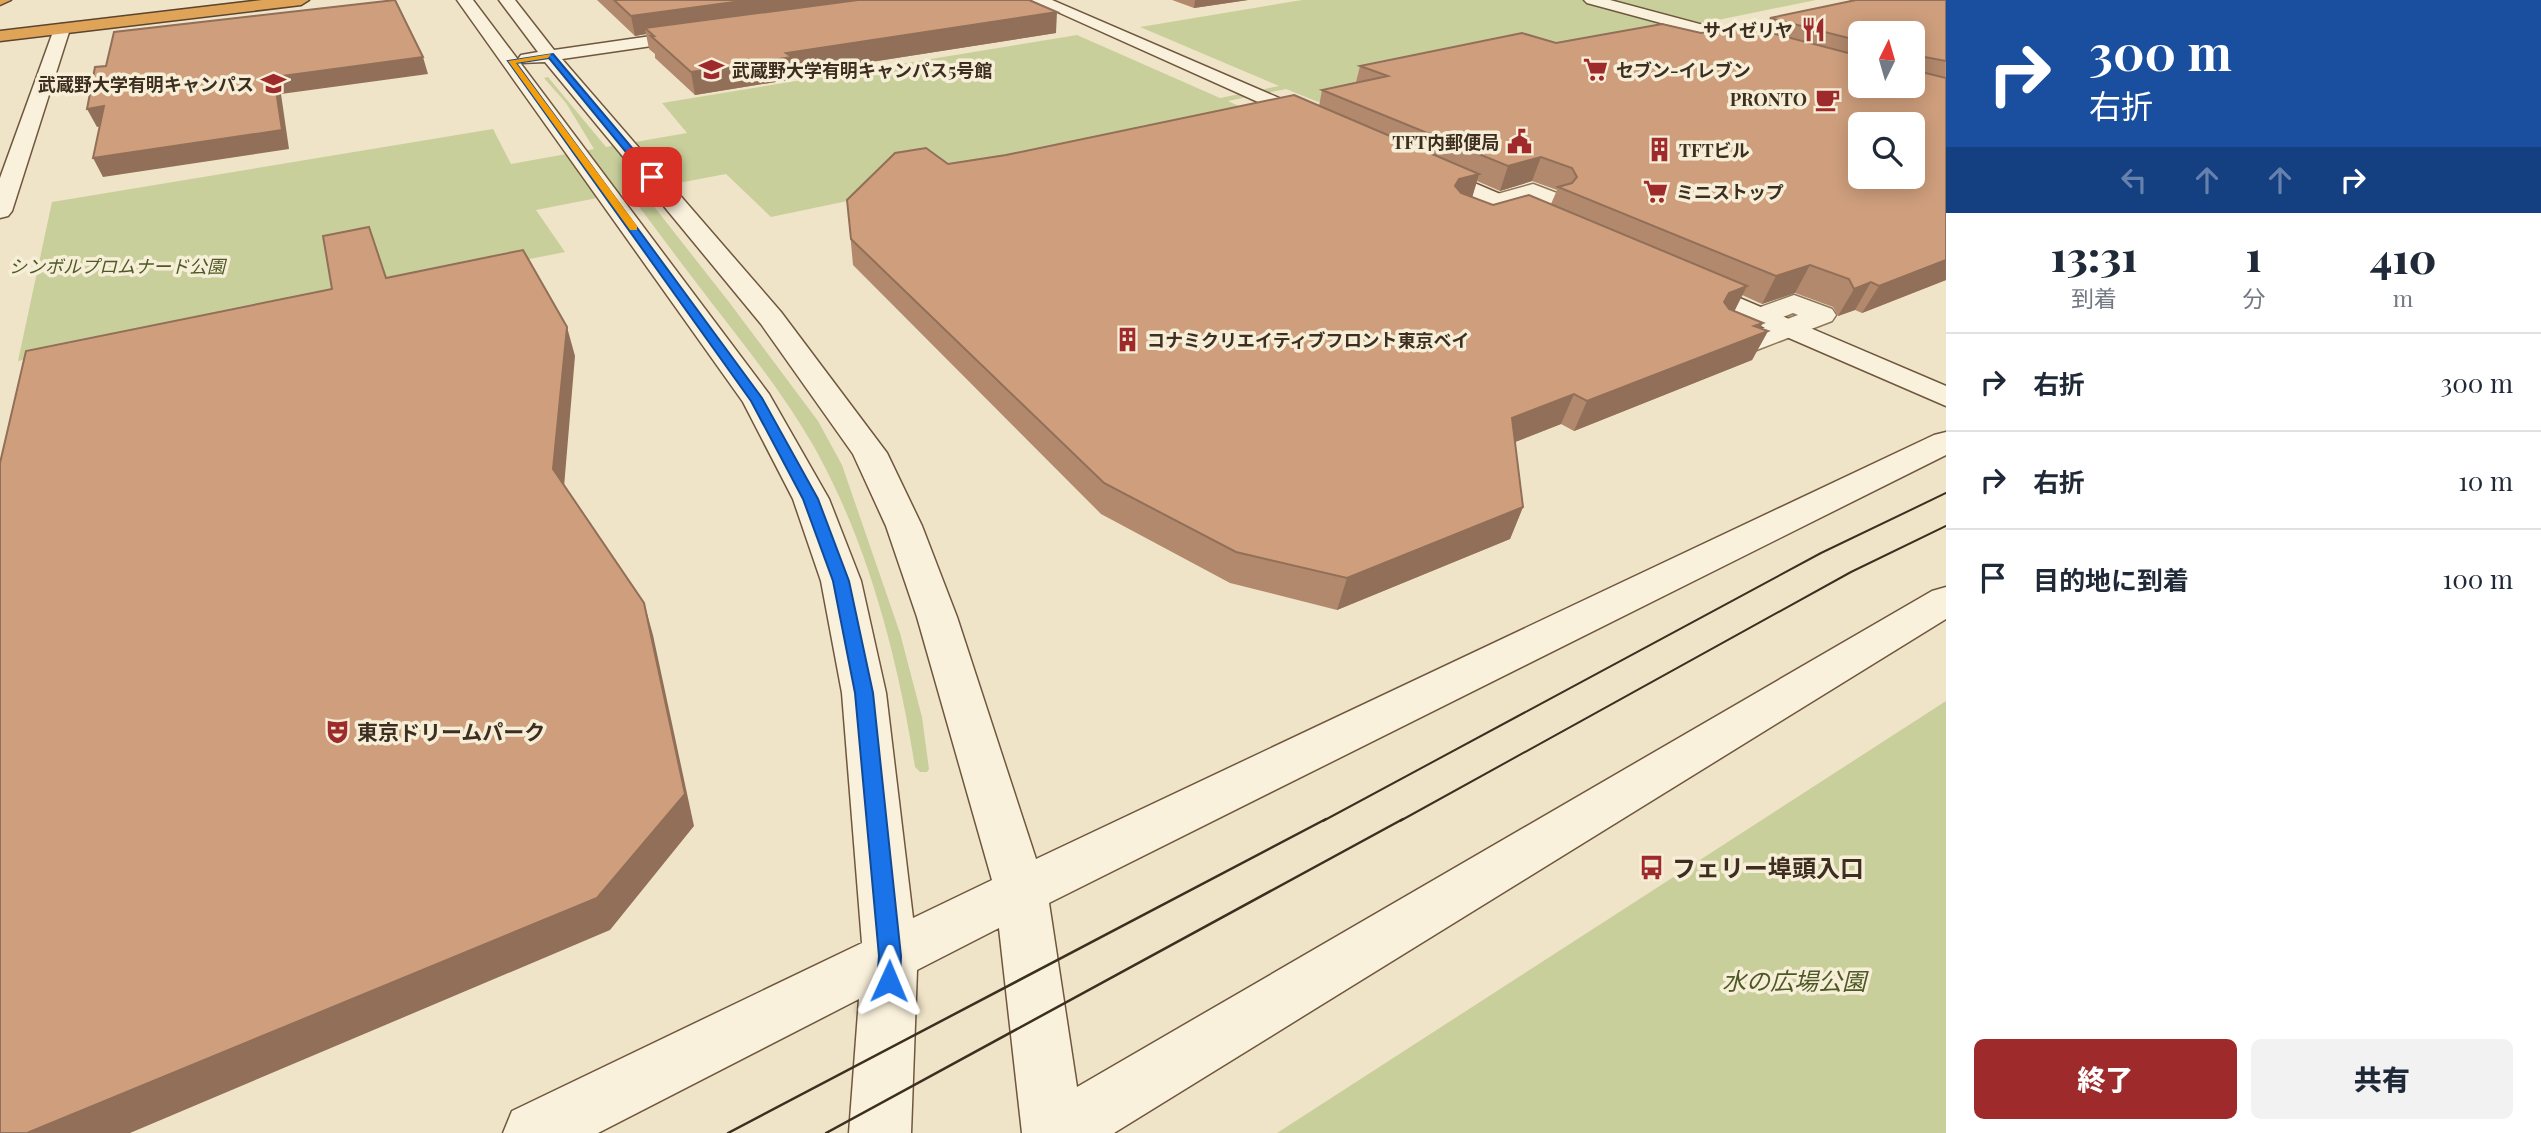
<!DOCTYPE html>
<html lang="ja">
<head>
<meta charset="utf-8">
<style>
	:root { --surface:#fff; --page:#f2f2f3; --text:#1f2937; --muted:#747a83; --line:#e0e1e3; --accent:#9e2a2b }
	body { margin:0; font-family:"Playfair Display","Noto Sans JP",serif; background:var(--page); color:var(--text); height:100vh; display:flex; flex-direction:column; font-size:26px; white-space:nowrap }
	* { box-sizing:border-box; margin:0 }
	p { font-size:23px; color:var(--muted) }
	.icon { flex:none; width:38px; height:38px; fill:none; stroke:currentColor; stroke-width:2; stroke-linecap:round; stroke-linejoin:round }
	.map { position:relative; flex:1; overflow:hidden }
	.side { display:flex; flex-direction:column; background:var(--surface); width:595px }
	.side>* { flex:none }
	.banner { background:#1a4fa0; color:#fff; overflow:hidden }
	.needle { width:46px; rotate:5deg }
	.controls { position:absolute; left:1848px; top:21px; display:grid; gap:14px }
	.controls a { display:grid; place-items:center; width:77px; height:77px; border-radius:10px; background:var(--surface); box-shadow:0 4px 18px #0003; font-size:35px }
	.pin { position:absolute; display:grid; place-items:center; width:60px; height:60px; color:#fff; margin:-30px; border-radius:14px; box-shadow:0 4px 10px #0006 }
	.me { position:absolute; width:77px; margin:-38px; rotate:1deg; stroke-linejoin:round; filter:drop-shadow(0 0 5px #0008) }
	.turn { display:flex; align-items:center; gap:24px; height:147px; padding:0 28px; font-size:32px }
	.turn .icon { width:91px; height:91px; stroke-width:2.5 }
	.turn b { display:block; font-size:49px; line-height:60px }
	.lanes { display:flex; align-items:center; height:66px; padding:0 28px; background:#0003; justify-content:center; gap:35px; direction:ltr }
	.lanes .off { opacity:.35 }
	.eta { display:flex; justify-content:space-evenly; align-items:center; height:119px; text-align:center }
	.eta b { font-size:42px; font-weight:800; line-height:49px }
	.action { display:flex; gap:14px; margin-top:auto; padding:14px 28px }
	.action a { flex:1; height:80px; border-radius:10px; background:var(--accent); color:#fff; font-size:28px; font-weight:800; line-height:80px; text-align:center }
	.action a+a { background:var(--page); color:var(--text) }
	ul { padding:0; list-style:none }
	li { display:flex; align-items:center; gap:21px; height:98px; padding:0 28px; border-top:2px solid var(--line) }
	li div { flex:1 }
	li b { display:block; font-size:26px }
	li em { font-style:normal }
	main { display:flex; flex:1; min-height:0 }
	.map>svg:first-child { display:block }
</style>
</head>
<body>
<main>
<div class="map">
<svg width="1946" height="1133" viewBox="0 0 1946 1133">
	<rect width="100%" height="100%" fill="#f0e4c8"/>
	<!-- green -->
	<path fill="#c9cf9b" d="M1302,0H1816L1318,102L1286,89L1228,101L1258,115L771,217L726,174L641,190L729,302L818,421L842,465L900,633L922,717L929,769L927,772H920L915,767C898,660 870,550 818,454C788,400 749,351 711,302C683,266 656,229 628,192L536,210L565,252L18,361L52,202L493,129L511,164L594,149L566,103L544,78L548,77L606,147L687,133L662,103L1077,35L1220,98L1279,86L1140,27Z
		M1946,701V1133H1277Z"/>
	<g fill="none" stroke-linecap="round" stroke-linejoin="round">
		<defs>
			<path id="street" d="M1533,184L1562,195L1566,200L1562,205L1484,228L1454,216L1450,211L1454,206ZM1532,199L1486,213L1484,212L1531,199Z
				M1794,295L1832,309L1836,315L1832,321L1754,351L1716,335L1712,329L1716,323ZM1793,313L1798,315L1755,331L1751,330Z"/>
			<path id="secondary" d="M457,0H473L769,394L829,499L861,581L886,693L913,918L992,880L917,617L886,526L853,454L761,324L545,62L521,63L518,59L521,55L538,52L499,0H515L554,50L700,29L708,34L700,39L562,59L781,312L887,453L922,526L957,617L1036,859L1934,435L1946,432V455L1049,903L1077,1087L1932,591L1946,587V619L1114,1133H1022L999,928L917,970L911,1133H849L859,999L598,1133H503L512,1111L862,943L842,693L821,581L793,499L743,402Z
				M1031,0H1052L1323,117L1326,121L1323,125H1309Z
				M1584,0H1610L1860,67V77L1587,3Z
				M62,24L70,29L12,211L8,216L0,218V178L54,29Z
				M1425,162L1559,219L1562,224L1559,229L1550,231L1541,229L1417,174L1414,169L1417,164Z
				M1688,276L1946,386V406L1678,290L1675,284L1678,278Z"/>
			<path id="highway" d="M0,0H11L0,5Z
				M262,0H309L301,5L0,41V31Z"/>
		</defs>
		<!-- street casing -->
		<use href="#street" stroke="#8d765c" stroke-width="3"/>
		<!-- secondary casing -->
		<use href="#secondary" stroke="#6f573f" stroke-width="3"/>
		<!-- highway casing -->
		<use href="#highway" stroke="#5b4430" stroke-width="3"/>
		<!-- street -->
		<use href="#street" fill="#faf1dc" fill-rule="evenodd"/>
		<!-- secondary -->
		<use href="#secondary" fill="#faf1dc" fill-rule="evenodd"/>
		<!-- highway -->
		<use href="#highway" fill="#e0a458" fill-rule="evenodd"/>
		<!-- tram-far1 -->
		<path stroke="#3d2e20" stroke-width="2" d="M1323,821L1821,553L1946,493
			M1400,821L1851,572L1946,526"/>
		<!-- tram -->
		<path stroke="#3d2e20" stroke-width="2.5" d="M728,1133L1326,819
			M826,1133L1403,819"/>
	</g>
	<!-- wall -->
	<path fill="#b2896c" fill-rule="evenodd" d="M597,0H1029L1056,33L794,74V79L695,95L655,58V54L649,49L646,34L635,36Z
		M1172,0H1248L1194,8Z
		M1850,0H1946V280L1862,313L1855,310L1838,316L1833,307L1795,293L1762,304L1742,295L1734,311L1760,328L1768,331L1752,360L1574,431L1561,424L1515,442L1523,507L1510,539L1337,610L1230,583L1101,514L853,265L847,200L948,164L1319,106L1322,90L1356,82L1360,66L1556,43L1701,33L1764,31L1770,18L1849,1ZM1860,33L1913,86H1860ZM1477,181L1500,191L1532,181L1557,190L1551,204L1493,205L1472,197Z"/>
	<!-- shaded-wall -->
	<path fill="#916f58" d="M749,0H894L645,28L646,34L635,36L631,16Z
		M1195,0H1248L1194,8Z
		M1057,12L1056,33L794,74V79L695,95L691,72L786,53Z
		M423,57L428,74L281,94L289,149L103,177L93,158L274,77Z
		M1922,62L1913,79V64Z
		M104,106L113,125L97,127L87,109Z
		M1541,157L1532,181L1500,191L1508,166Z
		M1479,174L1472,198L1452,204L1455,186L1459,179Z
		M1946,260V280L1862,313L1879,286Z
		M1810,265L1795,293L1762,304L1776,276Z
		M1871,282L1855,310L1838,316L1854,289Z
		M1747,286L1733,314L1715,321L1729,293Z
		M1763,323L1755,336L1768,331L1752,360L1574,431L1587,401Z
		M567,327L575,356L563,499L553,469Z
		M1574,394L1561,424L1500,448L1512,418Z
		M1523,507L1510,539L1337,610L1347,578Z
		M644,603L653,635L694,826L610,930L130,1133H27Z"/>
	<!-- building -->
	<path fill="#cf9f7d" stroke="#916f58" stroke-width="2" fill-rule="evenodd" d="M395,0L423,57L274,77L282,130L93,158L104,106L87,109L95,67L106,66L114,32Z
		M614,0H749L631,16Z
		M858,0H1029L1057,12L786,53L792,57L691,72L651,36H654L645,28Z
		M1856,0H1946V61L1925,57L1922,62L1913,64L1917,71L1946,78V260L1879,286L1871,282L1854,289L1849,279L1810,265L1776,276L1558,187L1572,183L1577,177L1572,168L1541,157L1508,166L1322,90L1388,76L1360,66L1522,33L1556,43L1662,24L1701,33L1740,25L1860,56V86H1913V33H1860V41L1770,18ZM1860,124H1913V177H1860Z
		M1294,95L1479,174L1459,179L1455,186L1461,193L1493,205L1529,195L1747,286L1729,293L1724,302L1729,309L1763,323L1754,326L1768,331L1587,401L1574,394L1512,418L1523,507L1347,578L1236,552L1104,483L851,239L847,200L895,153L926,148L948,164L1006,155Z
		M369,227L386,278L523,250L567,327L553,469L644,603L685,794L597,898L27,1133H0V463L26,351L332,289L323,236Z"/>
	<!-- route -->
	<path fill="#1a73e8" stroke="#114b97" stroke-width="2" d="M553,54L655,175V179H648L549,58L516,63L762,398L818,499L849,581L873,693L901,956L900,981L897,989L889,992L881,989L877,981L879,956L855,693L833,581L803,499L751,401L508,61Z"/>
	<!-- slow -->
	<path fill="#f59e0b" d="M551,54L548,58L516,63L637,226V230H630L508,61Z"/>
	<!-- icons -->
	<defs>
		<symbol id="restaurant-bare" viewBox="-9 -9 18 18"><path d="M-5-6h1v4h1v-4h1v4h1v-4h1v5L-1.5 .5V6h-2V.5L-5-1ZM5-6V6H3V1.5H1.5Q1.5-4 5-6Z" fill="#9e2a2b" stroke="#f7eed8" stroke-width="2.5" paint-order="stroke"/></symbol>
		<symbol id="university-bare" viewBox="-9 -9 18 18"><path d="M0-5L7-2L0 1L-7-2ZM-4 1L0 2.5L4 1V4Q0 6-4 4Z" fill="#9e2a2b" stroke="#f7eed8" stroke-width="2.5" paint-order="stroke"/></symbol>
		<symbol id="supermarket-bare" viewBox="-9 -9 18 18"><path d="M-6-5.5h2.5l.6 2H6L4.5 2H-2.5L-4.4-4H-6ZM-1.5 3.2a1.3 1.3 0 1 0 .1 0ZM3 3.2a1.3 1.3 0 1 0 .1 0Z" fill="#9e2a2b" stroke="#f7eed8" stroke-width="2.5" paint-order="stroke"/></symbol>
		<symbol id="cafe-bare" viewBox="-9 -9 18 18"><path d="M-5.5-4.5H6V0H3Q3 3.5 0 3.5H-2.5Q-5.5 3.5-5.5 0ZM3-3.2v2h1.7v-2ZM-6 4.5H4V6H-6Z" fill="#9e2a2b" stroke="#f7eed8" stroke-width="2.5" paint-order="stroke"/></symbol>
		<symbol id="civic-bare" viewBox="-9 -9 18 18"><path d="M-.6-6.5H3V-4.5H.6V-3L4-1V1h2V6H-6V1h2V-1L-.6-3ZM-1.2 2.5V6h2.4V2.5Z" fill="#9e2a2b" stroke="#f7eed8" stroke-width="2.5" paint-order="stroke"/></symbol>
		<symbol id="building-bare" viewBox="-9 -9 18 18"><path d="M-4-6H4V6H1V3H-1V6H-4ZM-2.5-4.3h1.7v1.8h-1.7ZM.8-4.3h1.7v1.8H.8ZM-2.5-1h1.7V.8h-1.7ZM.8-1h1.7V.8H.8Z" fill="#9e2a2b" stroke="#f7eed8" stroke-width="2.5" paint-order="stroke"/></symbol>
		<symbol id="theatre-bare" viewBox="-9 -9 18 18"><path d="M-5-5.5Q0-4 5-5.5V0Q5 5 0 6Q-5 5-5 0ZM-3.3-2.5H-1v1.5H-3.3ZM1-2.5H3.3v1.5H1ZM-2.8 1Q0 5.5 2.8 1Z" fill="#9e2a2b" stroke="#f7eed8" stroke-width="2.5" paint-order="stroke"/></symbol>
		<symbol id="bus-bare" viewBox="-9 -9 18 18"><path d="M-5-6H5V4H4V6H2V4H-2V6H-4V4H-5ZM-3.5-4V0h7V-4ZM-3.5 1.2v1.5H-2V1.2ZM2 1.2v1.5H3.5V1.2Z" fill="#9e2a2b" stroke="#f7eed8" stroke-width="2.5" paint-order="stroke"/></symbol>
	</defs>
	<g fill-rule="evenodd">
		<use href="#restaurant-bare" x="1796" y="12" width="35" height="35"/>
		<use href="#university-bare" x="694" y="52" width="35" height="35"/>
		<use href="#supermarket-bare" x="1578" y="52" width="35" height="35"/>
		<use href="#university-bare" x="256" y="66" width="35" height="35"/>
		<use href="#cafe-bare" x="1810" y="82" width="35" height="35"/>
		<use href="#civic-bare" x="1502" y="124" width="35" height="35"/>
		<use href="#building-bare" x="1642" y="132" width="35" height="35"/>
		<use href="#supermarket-bare" x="1638" y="174" width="35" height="35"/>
		<use href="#building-bare" x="1110" y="322" width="35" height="35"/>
		<use href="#theatre-bare" x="320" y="714" width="35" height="35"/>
		<use href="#bus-bare" x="1634" y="850" width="35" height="35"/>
	</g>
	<g text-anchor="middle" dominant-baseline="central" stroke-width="7" stroke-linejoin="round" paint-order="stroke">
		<!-- far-poi labels -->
		<g font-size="18" font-weight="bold" fill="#3d2e20" stroke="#f7eed8" text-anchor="start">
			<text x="1793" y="30" text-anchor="end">サイゼリヤ</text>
			<text x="732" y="70">武蔵野大学有明キャンパス5号館</text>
			<text x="1616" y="70">セブン-イレブン</text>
			<text x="254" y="84" text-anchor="end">武蔵野大学有明キャンパス</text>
			<text x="1807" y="99" text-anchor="end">PRONTO</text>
			<text x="1499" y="142" text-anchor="end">TFT内郵便局</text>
			<text x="1679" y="150">TFTビル</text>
			<text x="1676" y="192">ミニストップ</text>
			<text x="1147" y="340">コナミクリエイティブフロント東京ベイ</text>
		</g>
		<!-- far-park labels -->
		<g font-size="18" font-style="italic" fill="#4d5a26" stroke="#f7eed8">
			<text x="117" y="266">シンボルプロムナード公園</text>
		</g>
		<!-- poi labels -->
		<g font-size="21" font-weight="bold" fill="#3d2e20" stroke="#f7eed8" text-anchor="start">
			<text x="357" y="731">東京ドリームパーク</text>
		</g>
		<!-- near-poi labels -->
		<g font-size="24" font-weight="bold" fill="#3d2e20" stroke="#f7eed8" text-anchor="start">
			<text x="1672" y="867">フェリー埠頭入口</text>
		</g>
		<!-- near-park labels -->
		<g font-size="24" font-style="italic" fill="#4d5a26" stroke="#f7eed8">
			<text x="1794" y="980">水の広場公園</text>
		</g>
	</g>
</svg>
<div class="controls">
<a><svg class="needle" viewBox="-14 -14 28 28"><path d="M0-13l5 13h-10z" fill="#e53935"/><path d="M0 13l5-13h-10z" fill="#747a83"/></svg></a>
<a><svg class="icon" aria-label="search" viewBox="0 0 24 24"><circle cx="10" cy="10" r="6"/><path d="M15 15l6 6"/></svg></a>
</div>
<div class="pin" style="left:652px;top:177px;background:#d93025"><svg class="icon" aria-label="arrive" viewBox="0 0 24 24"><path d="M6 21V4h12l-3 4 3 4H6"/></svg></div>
<svg class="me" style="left:889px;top:981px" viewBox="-20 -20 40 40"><path d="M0-17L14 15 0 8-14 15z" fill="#1a73e8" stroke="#fff" stroke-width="4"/></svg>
</div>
<section class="side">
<div class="banner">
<div class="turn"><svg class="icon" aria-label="right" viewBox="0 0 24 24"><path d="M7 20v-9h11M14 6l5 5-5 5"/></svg><div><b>300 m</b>右折</div></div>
<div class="lanes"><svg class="icon off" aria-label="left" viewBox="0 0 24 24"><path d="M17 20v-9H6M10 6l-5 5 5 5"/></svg><svg class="icon off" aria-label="ahead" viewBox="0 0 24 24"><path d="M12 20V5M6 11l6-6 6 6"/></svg><svg class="icon off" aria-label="ahead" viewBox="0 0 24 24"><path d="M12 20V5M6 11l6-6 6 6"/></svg><svg class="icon" aria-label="right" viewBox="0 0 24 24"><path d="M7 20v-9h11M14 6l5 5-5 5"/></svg></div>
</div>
<div class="eta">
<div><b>13:31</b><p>到着</p></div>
<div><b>1</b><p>分</p></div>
<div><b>410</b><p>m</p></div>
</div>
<ul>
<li><svg class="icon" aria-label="right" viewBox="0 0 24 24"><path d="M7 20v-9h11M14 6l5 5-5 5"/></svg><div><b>右折</b></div><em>300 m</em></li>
<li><svg class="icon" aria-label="right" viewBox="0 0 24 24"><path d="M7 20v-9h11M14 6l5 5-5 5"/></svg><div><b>右折</b></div><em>10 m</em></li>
<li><svg class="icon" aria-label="arrive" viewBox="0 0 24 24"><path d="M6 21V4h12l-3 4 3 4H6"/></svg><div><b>目的地に到着</b></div><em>100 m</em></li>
</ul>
<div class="action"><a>終了</a><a>共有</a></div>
</section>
</main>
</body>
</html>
